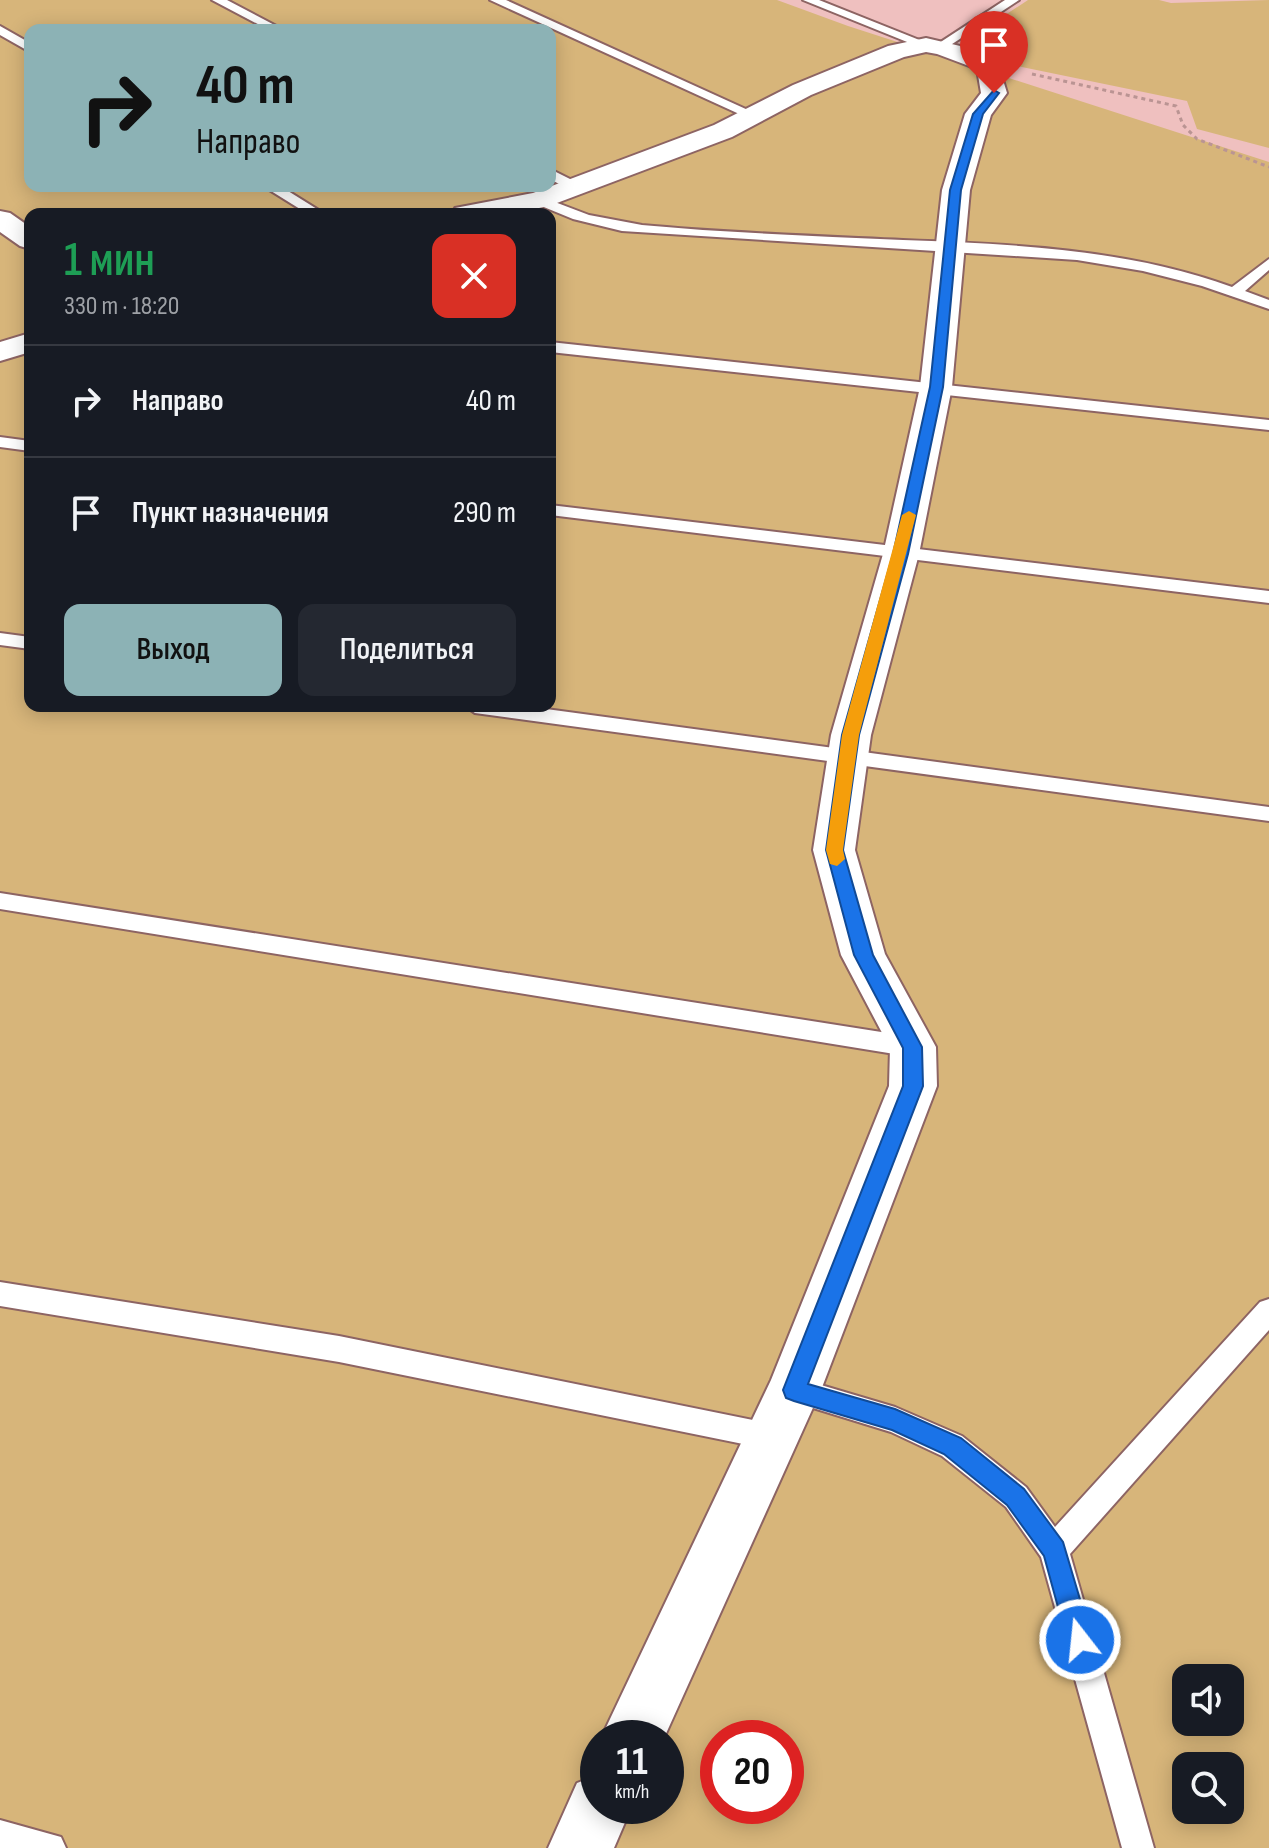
<!DOCTYPE html>
<html lang="ru">
<head>
<meta charset="utf-8">
<style>
	:root { --surface:#171b24; --page:#242831; --text:#f1f3f6; --muted:#9ea1a6; --line:#363941; --accent:#8cb2b5 }
	body { margin:0; font-family:"Sofia Sans Condensed",sans-serif; background:var(--page); color:var(--text); height:100vh; display:flex; flex-direction:column; font-size:30px; white-space:nowrap }
	* { box-sizing:border-box; margin:0 }
	p { font-size:26px; color:var(--muted) }
	.icon { flex:none; width:44px; height:44px; fill:none; stroke:currentColor; stroke-width:2; stroke-linecap:round; stroke-linejoin:round }
	.map { position:relative; flex:1; overflow:hidden }
	.drawer { position:absolute; left:24px; top:208px; width:532px; height:504px; display:flex; flex-direction:column; background:var(--surface); border-radius:16px; box-shadow:0 4px 20px #0003 }
	.drawer>* { flex:none }
	.top-card { position:absolute; left:24px; top:24px; width:532px; height:168px; border-radius:16px; box-shadow:0 4px 20px #0003; background:#8cb2b5; color:#111; overflow:hidden }
	.buttons { position:absolute; left:1172px; top:1664px; display:grid; gap:16px }
	.buttons a { display:grid; place-items:center; width:72px; height:72px; border-radius:16px; background:var(--surface); box-shadow:0 4px 20px #0003; font-size:40px }
	.speed { position:absolute; left:580px; top:1720px; display:flex; gap:16px; font-size:40px; font-weight:700; text-align:center }
	.speed>* { display:grid; place-content:center; width:104px; height:104px; border-radius:50%; background:var(--surface); box-shadow:0 4px 20px #0003; line-height:1 }
	.speed small { font-size:20px; font-weight:400 }
	.speed .limit { border:12px solid #d22; background:#fff; color:#111 }
	.pin { position:absolute; display:grid; place-items:center; width:68px; height:68px; color:#fff; margin:-82px -34px; border-radius:50% 50% 50% 0; rotate:-45deg; box-shadow:0 0 8px #0007 }
	.pin .icon { rotate:45deg }
	.me { position:absolute; width:88px; margin:-44px; rotate:344deg; stroke-linejoin:round; filter:drop-shadow(0 0 6px #0008) }
	.turn { display:flex; align-items:center; gap:28px; height:168px; padding:0 40px; font-size:36px }
	.turn .icon { width:104px; height:104px; stroke-width:2.5 }
	.turn b { display:block; font-size:56px; line-height:68px }
	.round { display:grid; place-items:center; flex:none; width:84px; height:84px; border-radius:16px; background:var(--page) }
	.head { display:flex; align-items:center; justify-content:space-between; height:136px; padding:0 40px }
	h1 { font-size:48px; font-weight:600; line-height:60px; color:#1e9e55 }
	.button { display:flex; gap:16px; margin-top:auto; padding:16px 40px }
	.button a { flex:1; height:92px; border-radius:16px; background:var(--accent); color:#111; font-size:32px; font-weight:600; line-height:92px; text-align:center }
	.button a+a { background:var(--page); color:var(--text) }
	ul { padding:0; list-style:none }
	li { display:flex; align-items:center; gap:24px; height:112px; padding:0 40px; border-top:2px solid var(--line) }
	li div { flex:1 }
	li b { display:block; font-size:30px }
	li em { font-style:normal }
	.map>svg:first-child { display:block }
</style>
</head>
<body>
<div class="map">
<svg width="1269" height="1848" viewBox="0 0 1269 1848">
	<rect width="100%" height="100%" fill="#efc0bf"/>
	<!-- green -->
	<path fill="#d7b57a" fill-rule="evenodd" d="M0,0H777L848,26L1269,162V1848H0ZM30,30H550V186H30ZM30,214H550V706H30ZM1186,1678H1230V1722H1186ZM598,1738H666V1806H598ZM718,1738H786V1806H718ZM1186,1766H1230V1810H1186Z
		M1028,0H1159L1171,3L1269,0V148L1197,129L1187,101L1017,66L961,44Z"/>
	<g fill="none" stroke-linecap="round" stroke-linejoin="round">
		<defs>
			<path id="service" d="M212,0H227L284,30H269Z
				M490,0H506L759,115L748,118Z
				M803,0H819L932,45L922,48Z
				M1005,0H1019L943,50L933,47Z
				M0,26L30,43V52L0,35Z
				M550,169L580,184L582,187L570,190L550,179Z
				M263,186H280L325,214H308Z
				M539,196L589,215L642,225C728,233 816,236 903,240C1013,244 1128,249 1232,287L1269,259V270L1245,291L1269,300V309L1202,286L1143,271L1077,260L622,231L573,219L534,203V197Z
				M550,342L1269,420V430L550,352Z
				M0,437L30,441V451L0,447Z
				M550,505L1269,591V603L550,515Z
				M0,633L30,637V649L0,645Z
				M465,706H524L1269,807V821L475,713Z
				M0,893L913,1037L921,1040L925,1047L921,1054L913,1057L0,909Z
				M0,1282L339,1336L773,1424L783,1427L787,1437L783,1447L773,1450L339,1362L0,1306Z
				M1269,1299V1330L1070,1554L1154,1848H1122L1041,1557L1006,1507L942,1456L891,1432L784,1399L780,1390L784,1381L794,1377L895,1407L962,1436L1026,1487L1055,1527L1260,1302Z
				M0,1820L61,1837L66,1848H0Z"/>
			<path id="minor" d="M926,38L973,49L997,60L1007,93L991,115L970,190L952,387L919,554L871,735L855,850L885,954L936,1047L937,1086L821,1390L664,1738H601L771,1380L889,1086L890,1048L841,955L813,850L831,735L883,554L920,387L942,190L965,114L981,93L977,69L937,54L926,52L904,57L811,95L732,137L549,206L509,214H451L455,208L533,193L714,125L793,85L888,46Z
				M0,211L10,213L30,227V249L20,246L0,232Z
				M30,333V352L0,361V342Z
				M598,1775V1806H632L614,1848H548L577,1783Z"/>
		</defs>
		<!-- service casing -->
		<use href="#service" stroke="#8d6463" stroke-width="4"/>
		<!-- minor casing -->
		<use href="#minor" stroke="#8d6463" stroke-width="4"/>
		<!-- path -->
		<path stroke="#ba9493" stroke-width="3" stroke-dasharray="4 4" stroke-linecap="butt" d="M1032,74L1176,106L1183,125L1197,139L1269,167"/>
		<!-- service -->
		<use href="#service" fill="#fff" fill-rule="evenodd"/>
		<!-- minor -->
		<use href="#minor" fill="#fff" fill-rule="evenodd"/>
	</g>
	<!-- route -->
	<path fill="#1a73e8" stroke="#114b97" stroke-width="2" d="M994,90L999,93L983,114L961,190L943,387L908,554L859,735L843,850L873,955L922,1047L923,1086L808,1384L895,1409L961,1438L1024,1489L1063,1542L1092,1640L1088,1649L1080,1653L1071,1649L1067,1640L1044,1556L1007,1505L944,1454L892,1430L794,1401L786,1398L783,1390L903,1086V1048L854,955L826,850L842,735L893,554L930,387L950,190L973,114Z"/>
	<!-- slow -->
	<path fill="#f59e0b" d="M909,511L916,515L859,735L843,850L845,859L837,866L830,864L826,850L842,735L902,515Z"/>
</svg>
<div class="buttons">
<a><svg class="icon" aria-label="sound" viewBox="0 0 24 24"><path d="M4 9h4l5-4v14l-5-4H4zM17 9q2 3 0 6"/></svg></a>
<a><svg class="icon" aria-label="search" viewBox="0 0 24 24"><circle cx="10" cy="10" r="6"/><path d="M15 15l6 6"/></svg></a>
</div>
<div class="speed"><div>11<small>km/h</small></div><div class="limit">20</div></div>
<div class="pin" style="left:994px;top:93px;background:#d93025"><svg class="icon" aria-label="arrive" viewBox="0 0 24 24"><path d="M6 21V4h12l-3 4 3 4H6"/></svg></div>
<svg class="me" style="left:1080px;top:1640px" viewBox="-20 -20 40 40"><circle r="17" fill="#1a73e8" stroke="#fff" stroke-width="3"/><path d="M0-11L8 9 0 5-8 9z" fill="#fff"/></svg>
<div class="top-card">
<div class="turn"><svg class="icon" aria-label="right" viewBox="0 0 24 24"><path d="M7 20v-9h11M14 6l5 5-5 5"/></svg><div><b>40 m</b>Направо</div></div>
</div>
<section class="drawer">
<div class="head"><div><h1>1 мин</h1><p>330 m · 18:20</p></div><a class="round" style="background:#d93025;color:#fff"><svg class="icon" aria-label="close" viewBox="0 0 24 24"><path d="M6 6l12 12M18 6L6 18"/></svg></a></div>
<ul>
<li><svg class="icon" aria-label="right" viewBox="0 0 24 24"><path d="M7 20v-9h11M14 6l5 5-5 5"/></svg><div><b>Направо</b></div><em>40 m</em></li>
<li><svg class="icon" aria-label="arrive" viewBox="0 0 24 24"><path d="M6 21V4h12l-3 4 3 4H6"/></svg><div><b>Пункт назначения</b></div><em>290 m</em></li>
</ul>
<div class="button"><a>Выход</a><a>Поделиться</a></div>
</section>
</div>
</body>
</html>
